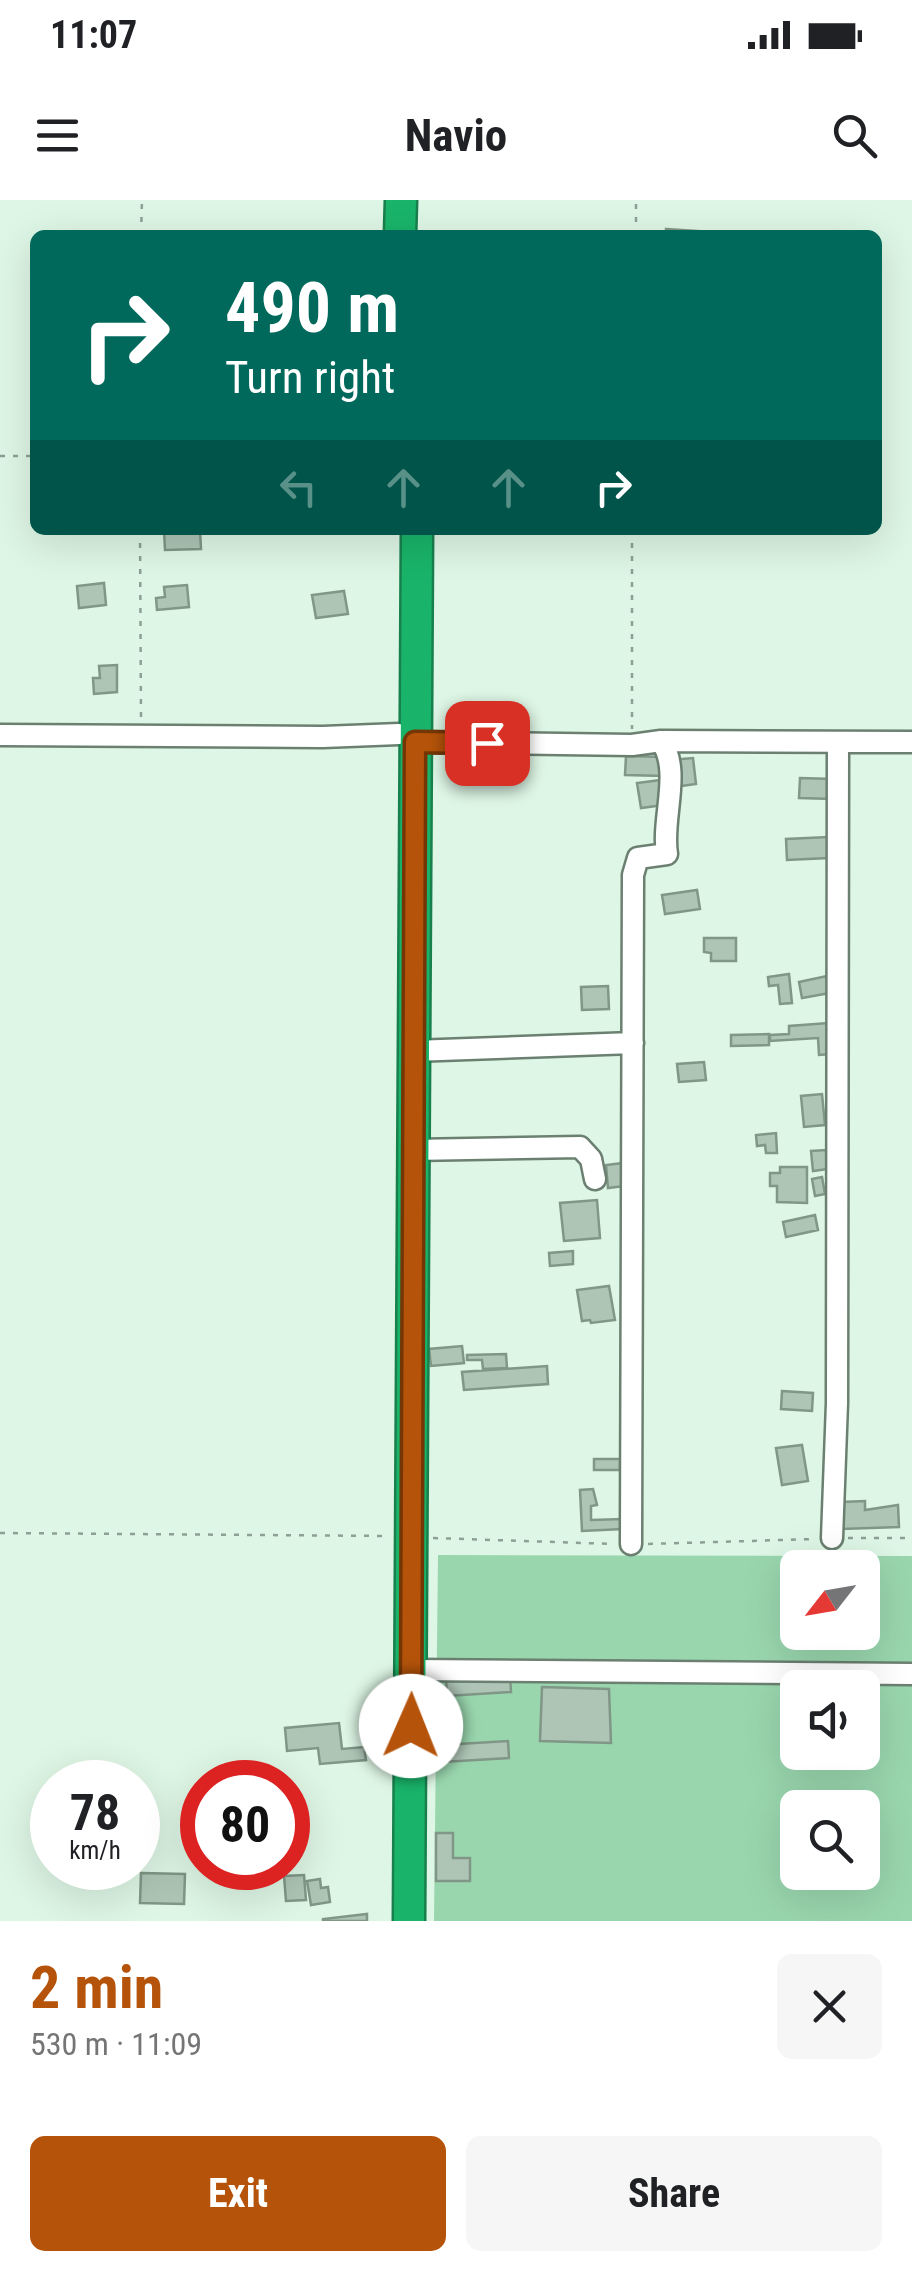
<!DOCTYPE html>
<html lang="en">
<head>
<meta charset="utf-8">
<style>
	:root { --surface:#fff; --page:#f6f6f6; --text:#202124; --muted:#757577; --accent:#b45309 }
	body { margin:0; font-family:"Roboto Condensed",sans-serif; background:var(--page); color:var(--text); height:100vh; display:flex; flex-direction:column; font-size:38px; white-space:nowrap }
	* { box-sizing:border-box; margin:0 }
	p { font-size:32px; color:var(--muted) }
	.icon { flex:none; width:55px; height:55px; fill:none; stroke:currentColor; stroke-width:2; stroke-linecap:round; stroke-linejoin:round }
	.map { position:relative; height:1721px; overflow:hidden }
	.details { display:flex; flex-direction:column; background:var(--surface); flex:1 }
	.details>* { flex:none }
	.top-card { position:absolute; left:30px; top:30px; width:852px; height:305px; border-radius:15px; box-shadow:0 10px 40px #0002; background:#00695c; color:#fff; overflow:hidden }
	.needle { width:65px; rotate:239deg }
	.fabs { position:absolute; left:780px; top:1350px; display:grid; gap:20px }
	.fabs a { display:grid; place-items:center; width:100px; height:100px; border-radius:15px; background:var(--surface); box-shadow:0 10px 40px #0002; font-size:50px }
	.speed { position:absolute; left:30px; top:1560px; display:flex; gap:20px; font-size:50px; font-weight:700; text-align:center }
	.speed>* { display:grid; place-content:center; width:130px; height:130px; border-radius:50%; background:var(--surface); box-shadow:0 10px 40px #0002; line-height:1 }
	.speed small { font-size:25px; font-weight:400 }
	.speed .limit { border:15px solid #d22; background:#fff; color:#111 }
	.pin { position:absolute; display:grid; place-items:center; width:85px; height:85px; color:#fff; margin:-42px; border-radius:20px; box-shadow:0 5px 15px #0006 }
	.me { position:absolute; width:110px; margin:-55px; rotate:1deg; stroke-linejoin:round; filter:drop-shadow(0 0 8px #0008) }
	.turn { display:flex; align-items:center; gap:35px; height:210px; padding:0 30px; font-size:45px }
	.turn .icon { width:130px; height:130px; stroke-width:2.5 }
	.turn b { display:block; font-size:70px; line-height:85px }
	.lanes { display:flex; align-items:center; height:95px; padding:0 30px; background:#0003; justify-content:center; gap:50px; direction:ltr }
	.lanes .off { opacity:.35 }
	.round { display:grid; place-items:center; flex:none; width:105px; height:105px; border-radius:15px; background:var(--page) }
	.summary { display:flex; align-items:center; justify-content:space-between; height:170px; padding:0 30px }
	h1 { font-size:60px; font-weight:700; line-height:75px; color:var(--accent) }
	.action { display:flex; gap:20px; margin-top:auto; padding:20px 30px }
	.action a { flex:1; height:115px; border-radius:15px; background:var(--accent); color:#fff; font-size:40px; font-weight:700; line-height:115px; text-align:center }
	.action a+a { background:var(--page); color:var(--text) }
	.status { display:flex; justify-content:space-between; align-items:center; height:70px; padding:0 50px; background:var(--surface); direction:ltr }
	.status svg { height:28px; fill:currentColor }
	header { display:flex; justify-content:space-between; align-items:center; height:130px; padding:0 30px; background:var(--surface); font-size:45px; font-weight:700 }
	.map>svg:first-child { display:block }
</style>
</head>
<body>
<div class="status"><b>11:07</b><svg viewBox="0 0 49 12"><path d="M0 12V9h3v3zM5 12V6h3v6zM10 12V3h3v9zM15 12V0h3v12zM26 1h20v11H26zM47 4h2v5h-2z"/></svg></div>
<header><svg class="icon" aria-label="menu" viewBox="0 0 24 24"><path d="M4 6h16M4 12h16M4 18h16"/></svg>Navio<svg class="icon" aria-label="search" viewBox="0 0 24 24"><circle cx="10" cy="10" r="6"/><path d="M15 15l6 6"/></svg></header>
<div class="map">
<svg width="912" height="1721" viewBox="0 0 912 1721">
	<rect width="100%" height="100%" fill="#def6e5"/>
	<!-- green -->
	<path fill="#99d6ae" fill-rule="evenodd" d="M438,1355L912,1356V1721H434ZM798,1368H862V1432H798ZM798,1488H862V1552H798ZM798,1608H862V1672H798Z"/>
	<!-- building -->
	<path fill="#aec5b5" stroke="#809686" stroke-width="2.5" d="M666,29L712,32V35H666Z
		M164,330H200L201,349L165,350Z
		M104,383L106,405L79,408L77,386Z
		M187,385L189,407L157,410L156,398L165,397L164,387Z
		M344,391L348,414L316,418L312,395Z
		M117,465V492L94,494L93,478H100L99,466Z
		M626,556L666,557L665,576L625,575Z
		M693,558L696,584L674,587L671,560Z
		M800,578L833,579L832,599L799,598Z
		M661,580L664,605L641,608L637,583Z
		M828,637L829,658L787,660L786,639Z
		M697,690L700,709L665,714L662,695Z
		M704,738H736V761H711V753L704,752Z
		M789,774L792,803L780,804L778,785L769,786L768,777Z
		M827,776L830,793L802,798L799,782Z
		M608,786L609,809L582,810L581,787Z
		M828,823L831,854L819,855L818,838L770,841V835L789,834V826Z
		M769,834V845L731,846V835Z
		M704,862L706,880L679,882L677,864Z
		M822,894L825,925L804,927L801,896Z
		M776,933L777,953H766L765,945L757,946L756,935Z
		M826,950L828,969L813,971L811,951Z
		M623,963L625,986L608,988L606,965Z
		M780,967H807V1003L777,1002V986H770V973H780Z
		M822,977L825,994L815,996L812,979Z
		M597,1000L600,1038L564,1041L560,1003Z
		M815,1015L818,1030L786,1037L783,1022Z
		M573,1051V1064L550,1066L549,1053Z
		M609,1086L615,1120L591,1123L590,1120L582,1121L577,1090Z
		M462,1146L464,1163L431,1166L429,1149Z
		M506,1154L507,1168L483,1169L482,1160H467V1155Z
		M547,1166L548,1184L464,1190L462,1172Z
		M782,1191L813,1193L812,1211L781,1209Z
		M802,1245L808,1281L782,1285L776,1248Z
		M594,1259H620V1270H594Z
		M593,1289L597,1305L591,1306V1320L623,1319V1329L582,1331L580,1290Z
		M865,1301V1310L898,1305L899,1327L842,1329L841,1302Z
		M510,1474L511,1492L447,1496L446,1477Z
		M542,1487L609,1489L611,1543L540,1541Z
		M339,1523L342,1549L364,1547L366,1560L320,1564L318,1548L287,1551L285,1528Z
		M508,1541L509,1558L443,1562L442,1545Z
		M436,1633H453V1658H470V1681H436Z
		M141,1673L185,1674L184,1704L140,1703Z
		M304,1675L306,1700L286,1701L284,1676Z
		M320,1679L321,1688L328,1687L330,1702L311,1705L307,1681Z
		M367,1714V1721H323V1719Z"/>
	<g fill="none" stroke-linecap="round" stroke-linejoin="round">
		<defs>
			<path id="minor" d="M0,535L323,537L399,534
				M415,542L632,545L661,541L912,542
				M413,851L633,843
				M413,950L580,947L591,959L595,979
				M832,1338L837,1203L838,542
				M631,1344L633,675L638,658L667,654C661,619 682,571 661,541
				M411,1470L912,1474"/>
			<path id="highway" d="M400,35L401,0
				M409,1721L417,330"/>
		</defs>
		<!-- minor casing -->
		<use href="#minor" stroke="#6b8071" stroke-width="25"/>
		<!-- highway casing -->
		<use href="#highway" stroke="#18804d" stroke-width="35"/>
		<!-- path -->
		<path stroke="#8ea093" stroke-width="2.5" stroke-dasharray="5 8" stroke-linecap="butt" d="M141,35L142,0
			M636,35V0
			M0,256H35
			M140,330L141,518
			M632,330V529
			M0,1333L388,1336
			M433,1338L615,1344
			M848,1338H912
			M648,1344L815,1339"/>
		<!-- minor -->
		<use href="#minor" stroke="#fff" stroke-width="20"/>
		<!-- highway -->
		<use href="#highway" stroke="#19b469" stroke-width="30"/>
	</g>
	<g fill="none" stroke-linecap="round" stroke-linejoin="round">
		<defs>
			<path id="route" d="M411,1526L415,542L487,543"/>
		</defs>
		<!-- route casing -->
		<use href="#route" stroke="#753606" stroke-width="25"/>
		<!-- route -->
		<use href="#route" stroke="#b45309" stroke-width="18"/>
	</g>
</svg>
<div class="fabs">
<a><svg class="needle" viewBox="-14 -14 28 28"><path d="M0-13l5 13h-10z" fill="#e53935"/><path d="M0 13l5-13h-10z" fill="#757577"/></svg></a>
<a><svg class="icon" aria-label="sound" viewBox="0 0 24 24"><path d="M4 9h4l5-4v14l-5-4H4zM17 9q2 3 0 6"/></svg></a>
<a><svg class="icon" aria-label="search" viewBox="0 0 24 24"><circle cx="10" cy="10" r="6"/><path d="M15 15l6 6"/></svg></a>
</div>
<div class="speed"><div>78<small>km/h</small></div><div class="limit">80</div></div>
<div class="pin" style="left:487px;top:543px;background:#d93025"><svg class="icon" aria-label="arrive" viewBox="0 0 24 24"><path d="M6 21V4h12l-3 4 3 4H6"/></svg></div>
<svg class="me" style="left:411px;top:1526px" viewBox="-20 -20 40 40"><circle r="19" fill="#fff"/><path d="M0-13L10 11 0 6-10 11z" fill="#b45309"/></svg>
<div class="top-card">
<div class="turn"><svg class="icon" aria-label="right" viewBox="0 0 24 24"><path d="M7 20v-9h11M14 6l5 5-5 5"/></svg><div><b>490 m</b>Turn right</div></div>
<div class="lanes"><svg class="icon off" aria-label="left" viewBox="0 0 24 24"><path d="M17 20v-9H6M10 6l-5 5 5 5"/></svg><svg class="icon off" aria-label="ahead" viewBox="0 0 24 24"><path d="M12 20V5M6 11l6-6 6 6"/></svg><svg class="icon off" aria-label="ahead" viewBox="0 0 24 24"><path d="M12 20V5M6 11l6-6 6 6"/></svg><svg class="icon" aria-label="right" viewBox="0 0 24 24"><path d="M7 20v-9h11M14 6l5 5-5 5"/></svg></div>
</div>
</div>
<section class="details">
<div class="summary"><div><h1>2 min</h1><p>530 m · 11:09</p></div><a class="round"><svg class="icon" aria-label="close" viewBox="0 0 24 24"><path d="M6 6l12 12M18 6L6 18"/></svg></a></div>
<div class="action"><a>Exit</a><a>Share</a></div>
</section>
</body>
</html>
